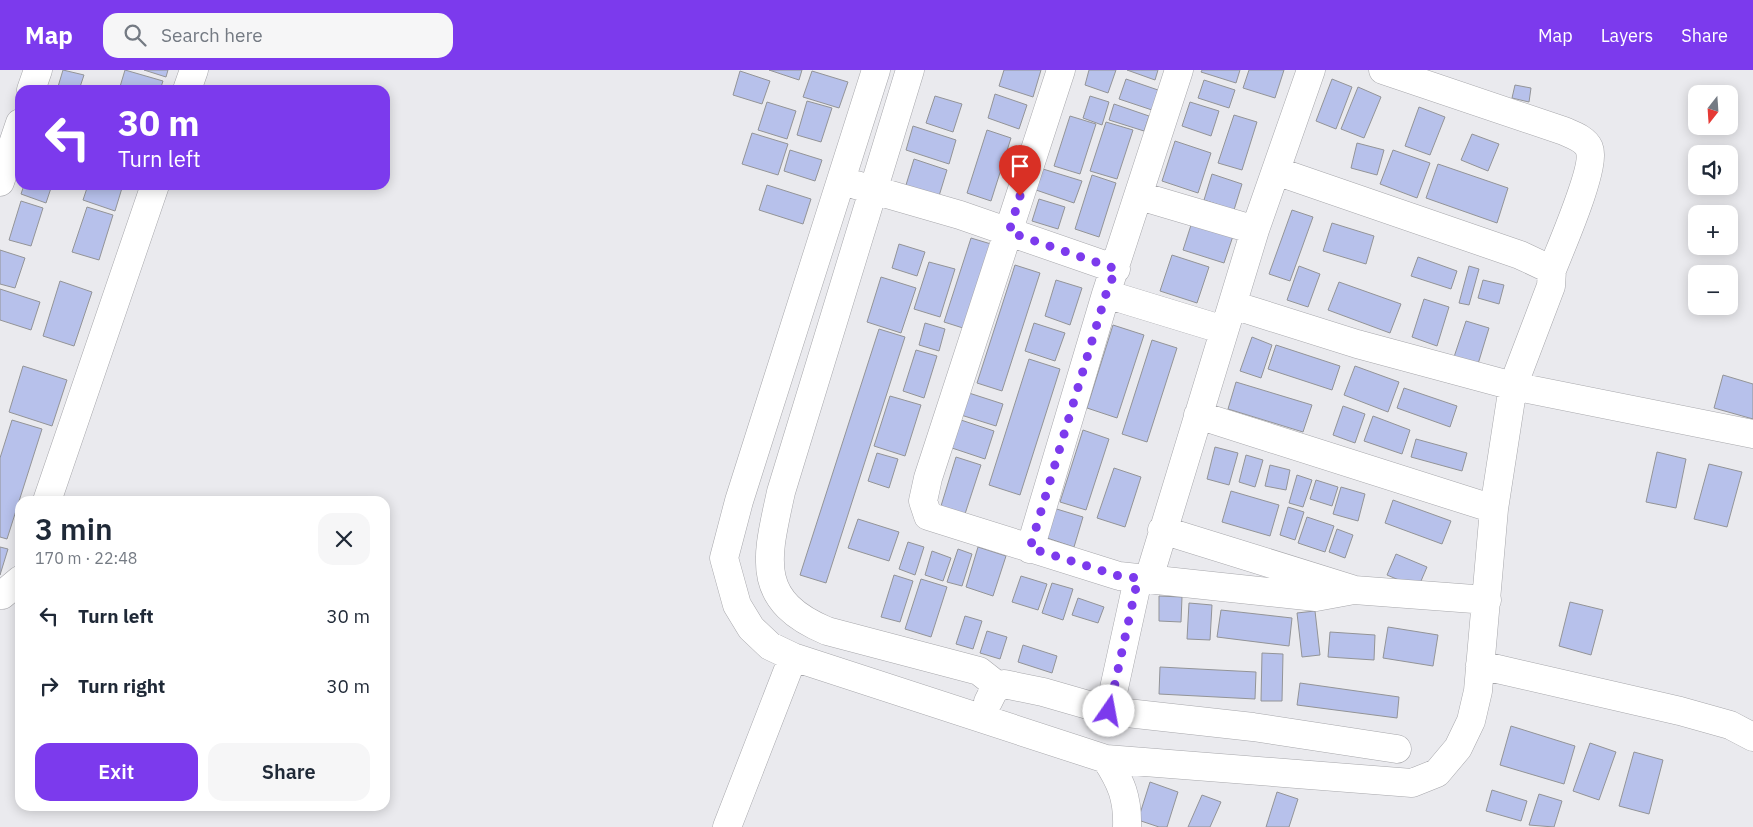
<!DOCTYPE html>
<html lang="en">
<head>
<meta charset="utf-8">
<style>
	:root { --surface:#fff; --page:#f6f6f7; --text:#1f2937; --muted:#747a83; --accent:#7c3aed }
	body { margin:0; font-family:"IBM Plex Sans",sans-serif; background:var(--page); color:var(--text); height:100vh; display:flex; flex-direction:column; font-size:19px; white-space:nowrap }
	* { box-sizing:border-box; margin:0 }
	p { font-size:16px; color:var(--muted) }
	.icon { flex:none; width:28px; height:28px; fill:none; stroke:currentColor; stroke-width:2; stroke-linecap:round; stroke-linejoin:round }
	.map { position:relative; flex:1; overflow:hidden }
	.drawer { position:absolute; left:15px; top:426px; width:375px; height:315px; display:flex; flex-direction:column; background:var(--surface); border-radius:15px; box-shadow:0 2px 12px #0003 }
	.drawer>* { flex:none }
	.banner { position:absolute; left:15px; top:15px; width:375px; height:105px; border-radius:15px; box-shadow:0 2px 12px #0003; background:#7c3aed; color:#fff; overflow:hidden }
	.needle { width:32px; rotate:197deg }
	.tools { position:absolute; left:1688px; top:15px; display:grid; gap:10px }
	.tools a { display:grid; place-items:center; width:50px; height:50px; border-radius:10px; background:var(--surface); box-shadow:0 2px 12px #0003; font-size:25px }
	.pin { position:absolute; display:grid; place-items:center; width:42px; height:42px; color:#fff; margin:-51px -21px; border-radius:50% 50% 50% 0; rotate:-45deg; box-shadow:0 0 5px #0007 }
	.pin .icon { rotate:45deg }
	.me { position:absolute; width:55px; margin:-28px; rotate:12deg; stroke-linejoin:round; filter:drop-shadow(0 0 4px #0008) }
	.turn { display:flex; align-items:center; gap:18px; height:105px; padding:0 20px; font-size:22px }
	.turn .icon { width:65px; height:65px; stroke-width:2.5 }
	.turn b { display:block; font-size:35px; line-height:42px }
	.round { display:grid; place-items:center; flex:none; width:52px; height:52px; border-radius:15px; background:var(--page) }
	.headline { display:flex; align-items:center; justify-content:space-between; height:85px; padding:0 20px }
	h1 { font-size:30px; font-weight:600; line-height:38px }
	.cta { display:flex; gap:10px; margin-top:auto; padding:10px 20px }
	.cta a { flex:1; height:58px; border-radius:15px; background:var(--accent); color:#fff; font-size:20px; font-weight:600; line-height:58px; text-align:center }
	.cta a+a { background:var(--page); color:var(--text) }
	ul { padding:0; list-style:none }
	li { display:flex; align-items:center; gap:15px; height:70px; padding:0 20px }
	li div { flex:1 }
	li b { display:block; font-size:19px }
	li em { font-style:normal }
	header { display:flex; align-items:center; gap:30px; box-sizing:border-box; height:70px; padding:0 25px; background:var(--accent); color:#fff }
	header strong { font-size:24px }
	nav { display:flex; gap:28px; margin-inline-start:auto; font-size:18px }
	.search { width:350px; height:45px; background:var(--page); display:flex; align-items:center; gap:12px; box-sizing:border-box; padding:0 18px; border-radius:15px; color:var(--muted); font-size:19px }
	.map>svg:first-child { display:block }
</style>
</head>
<body>
<header>
<strong>Map</strong>
<div class="search"><svg class="icon" aria-label="search" viewBox="0 0 24 24"><circle cx="10" cy="10" r="6"/><path d="M15 15l6 6"/></svg>Search here</div>
<nav><a>Map</a><a>Layers</a><a>Share</a></nav>
</header>
<div class="map">
<svg width="1753" height="757" viewBox="0 0 1753 757">
	<rect width="100%" height="100%" fill="#eaeaee"/>
	<!-- building -->
	<path fill="#b7c1eb" stroke="#939497" d="M63,0L84,5L79,20H57Z
		M125,0L163,11L160,20H119Z
		M144,0H168L166,7Z
		M769,0H802L799,10Z
		M1004,0H1041L1033,27L999,16Z
		M1089,0H1116L1108,23L1085,15Z
		M1127,0H1158L1155,10Z
		M1202,0H1240L1236,13L1201,2Z
		M1249,0H1284L1275,28L1243,18Z
		M740,1L770,11L762,34L733,25Z
		M812,1L848,12L839,38L803,27Z
		M1126,9L1158,20L1152,40L1119,29Z
		M1332,9L1352,17L1336,59L1316,51Z
		M1204,10L1235,20L1229,38L1198,28Z
		M1515,15L1531,18L1529,32L1512,28Z
		M1358,17L1381,27L1364,68L1341,59Z
		M995,24L1027,35L1019,59L988,48Z
		M935,26L962,34L953,62L926,53Z
		M1090,26L1109,32L1102,55L1083,48Z
		M807,31L832,38L821,72L797,65Z
		M767,32L796,41L787,69L758,60Z
		M1190,32L1219,41L1211,66L1182,56Z
		M1114,34L1149,46L1144,61L1109,50Z
		M1419,37L1445,47L1430,85L1405,76Z
		M1234,45L1257,52L1242,100L1218,93Z
		M1070,46L1096,54L1080,104L1054,96Z
		M1106,52L1133,60L1117,109L1090,101Z
		M913,56L956,70L949,94L906,80Z
		M987,60L1011,68L991,131L967,123Z
		M752,63L788,74L778,105L742,94Z
		M1472,64L1499,74L1488,101L1461,90Z
		M1175,71L1211,83L1198,123L1162,111Z
		M1357,73L1384,80L1377,105L1351,98Z
		M790,80L822,90L815,111L784,101Z
		M1393,80L1430,93L1417,128L1380,114Z
		M914,89L947,100L939,126L906,115Z
		M1438,94L1508,118L1497,153L1426,128Z
		M1043,99L1082,111L1074,133L1036,120Z
		M1212,104L1242,114L1234,140L1204,130Z
		M1092,105L1116,113L1099,167L1075,159Z
		M24,115H52L46,133L21,124Z
		M88,115H114L122,118L115,141L83,130Z
		M767,115L811,129L803,154L759,140Z
		M1039,129L1065,137L1058,159L1032,151Z
		M21,131L43,138L31,176L9,170Z
		M87,137L113,145L99,190L72,182Z
		M1292,140L1313,147L1290,211L1269,204Z
		M1192,152L1233,166L1224,193L1183,180Z
		M1332,153L1374,166L1366,194L1323,181Z
		M971,168L991,174L963,258L944,252Z
		M899,174L925,182L917,206L892,198Z
		M0,180L25,188L15,218L0,214Z
		M1172,185L1209,197L1197,233L1160,221Z
		M1418,187L1457,201L1451,219L1411,206Z
		M929,192L955,199L940,247L914,239Z
		M1015,195L1040,203L1002,321L977,313Z
		M1299,196L1320,204L1308,237L1287,230Z
		M1469,196L1479,199L1469,235L1459,233Z
		M881,207L916,218L901,263L867,252Z
		M1056,210L1082,218L1070,255L1045,246Z
		M1483,210L1504,215L1499,234L1478,228Z
		M60,211L92,222L74,276L43,266Z
		M1339,212L1401,234L1390,263L1328,240Z
		M0,219L40,232L31,260L0,250Z
		M1424,229L1449,237L1437,276L1412,267Z
		M1466,251L1489,258L1478,294L1454,287Z
		M925,253L945,259L939,281L919,275Z
		M1034,253L1065,263L1055,291L1025,281Z
		M1113,255L1144,265L1117,348L1087,338Z
		M879,259L905,267L826,513L800,505Z
		M1252,267L1272,275L1261,308L1240,301Z
		M1152,270L1177,278L1147,372L1122,364Z
		M1276,275L1340,296L1332,320L1268,299Z
		M916,280L937,286L924,328L903,321Z
		M1029,289L1060,299L1020,425L989,415Z
		M23,296L67,310L52,356L9,342Z
		M1355,296L1399,312L1388,342L1344,325Z
		M1723,305L1753,314V349L1714,338Z
		M1236,312L1312,335L1303,362L1228,339Z
		M1404,318L1457,336L1450,357L1397,338Z
		M969,323L1003,334L996,356L961,345Z
		M890,326L921,335L905,386L874,376Z
		M1343,336L1365,344L1355,373L1333,365Z
		M1373,346L1410,360L1402,384L1364,371Z
		M12,350L42,359L7,469L0,467V388Z
		M961,350L994,361L985,389L952,378Z
		M1083,360L1109,369L1086,440L1060,432Z
		M1416,369L1467,383L1462,401L1411,387Z
		M1215,377L1238,383L1229,415L1207,409Z
		M1657,382L1686,389L1676,438L1646,432Z
		M877,383L898,389L889,418L868,411Z
		M1246,385L1263,390L1255,417L1239,412Z
		M956,387L981,395L965,444L941,436Z
		M1709,394L1742,402L1727,457L1694,449Z
		M1270,395L1290,400L1286,420L1265,416Z
		M1114,398L1141,407L1125,457L1097,448Z
		M1297,405L1312,410L1303,437L1289,433Z
		M1316,410L1338,417L1332,436L1310,429Z
		M1341,417L1365,424L1358,451L1333,444Z
		M1231,421L1279,435L1270,466L1222,452Z
		M1393,430L1451,451L1442,474L1385,453Z
		M1050,437L1083,447L1074,477L1041,466Z
		M1288,437L1304,442L1295,470L1280,465Z
		M1307,447L1334,456L1325,482L1298,473Z
		M858,449L899,462L889,491L848,478Z
		M1337,459L1353,465L1345,488L1329,482Z
		M908,472L924,477L915,505L899,499Z
		M0,477L8,479L0,505Z
		M978,477L1006,486L993,526L966,517Z
		M958,479L972,484L962,516L947,512Z
		M932,481L951,488L943,511L925,505Z
		M1396,484L1427,497L1418,518L1387,505Z
		M894,505L913,511L900,552L881,547Z
		M1021,506L1047,514L1038,540L1012,532Z
		M921,509L947,517L931,567L905,559Z
		M1052,513L1073,519L1063,550L1042,543Z
		M1159,526L1182,527L1181,552L1159,551Z
		M1078,528L1104,537L1098,553L1072,545Z
		M1570,532L1603,540L1591,585L1559,576Z
		M1189,533L1212,535L1210,570L1187,569Z
		M1221,540L1292,548L1289,576L1217,567Z
		M1315,541L1320,585L1302,587L1297,543Z
		M965,546L982,551L973,579L956,574Z
		M1388,557L1438,565L1433,596L1383,588Z
		M987,561L1007,567L1000,589L980,583Z
		M1330,562L1375,565L1374,590L1328,587Z
		M1023,575L1057,586L1052,603L1018,592Z
		M1262,583L1283,584L1282,631H1261Z
		M1160,597L1256,602L1255,629L1159,624Z
		M1300,613L1399,627L1397,648L1297,635Z
		M1511,656L1575,676L1564,714L1500,695Z
		M1590,673L1616,682L1599,730L1573,721Z
		M1634,682L1663,690L1649,744L1619,736Z
		M1150,712L1178,722L1167,757H1159L1138,750Z
		M1492,720L1527,731L1521,751L1486,741Z
		M1277,722L1298,729L1289,757H1266Z
		M1539,724L1562,731L1554,757L1529,755Z
		M1202,725L1221,732L1210,757H1188Z"/>
	<g fill="none" stroke-linecap="round" stroke-linejoin="round">
		<defs>
			<path id="minor" d="M876,0L739,431L724,488L737,535L751,558L770,576L793,587L1106,689C1121,712 1128,728 1127,757
				M910,0L781,422C767,487 753,530 827,561L979,601L998,616
				M1061,0L928,408L923,431L928,446L1119,506L1316,527L1354,520L1487,530
				M1383,0L1564,61C1573,65 1585,69 1589,78C1597,96 1560,179 1552,200
				M31,20L38,0
				M187,20L194,0
				M0,112L20,53
				M856,115L960,145L1116,199
				M1140,126L1255,160
				M1106,224L1224,260
				M1233,235L1357,274L1513,316L1753,364
				M1198,345L1494,439
				M47,431L155,115
				M1162,460L1352,519
				M1030,479L1106,224L1179,0
				M1149,508L1255,160L1311,0
				M1138,509L1109,641L1253,657L1397,679
				M0,525H2L20,510
				M1480,595L1680,641L1730,655L1753,667
				M988,632L994,620L1004,614L1043,622L1109,641
				M1106,689L1412,713L1437,703L1458,678L1471,651L1478,621L1494,439L1513,316L1551,216L1552,200L1520,185L1276,101
				M727,757L793,587"/>
		</defs>
		<!-- minor casing -->
		<use href="#minor" stroke="#a7a7ab" stroke-width="29"/>
		<!-- minor -->
		<use href="#minor" stroke="#fff" stroke-width="28"/>
	</g>
	<g fill="none" stroke-linecap="round" stroke-linejoin="round">
		<!-- route -->
		<path stroke="#7c3aed" stroke-width="9" stroke-dasharray="0 16.2" d="M1020,126L1009,162L1116,199L1106,224L1030,478L1119,506L1138,508L1109,641"/>
	</g>
</svg>
<div class="tools">
<a><svg class="needle" viewBox="-14 -14 28 28"><path d="M0-13l5 13h-10z" fill="#e53935"/><path d="M0 13l5-13h-10z" fill="#747a83"/></svg></a>
<a><svg class="icon" aria-label="sound" viewBox="0 0 24 24"><path d="M4 9h4l5-4v14l-5-4H4zM17 9q2 3 0 6"/></svg></a>
<a>+</a>
<a>−</a>
</div>
<div class="pin" style="left:1020px;top:126px;background:#d93025"><svg class="icon" aria-label="arrive" viewBox="0 0 24 24"><path d="M6 21V4h12l-3 4 3 4H6"/></svg></div>
<svg class="me" style="left:1109px;top:641px" viewBox="-20 -20 40 40"><circle r="19" fill="#fff"/><path d="M0-13L10 11 0 6-10 11z" fill="#7c3aed"/></svg>
<div class="banner">
<div class="turn"><svg class="icon" aria-label="left" viewBox="0 0 24 24"><path d="M17 20v-9H6M10 6l-5 5 5 5"/></svg><div><b>30 m</b>Turn left</div></div>
</div>
<section class="drawer">
<div class="headline"><div><h1>3 min</h1><p>170 m · 22:48</p></div><a class="round"><svg class="icon" aria-label="close" viewBox="0 0 24 24"><path d="M6 6l12 12M18 6L6 18"/></svg></a></div>
<ul>
<li><svg class="icon" aria-label="left" viewBox="0 0 24 24"><path d="M17 20v-9H6M10 6l-5 5 5 5"/></svg><div><b>Turn left</b></div><em>30 m</em></li>
<li><svg class="icon" aria-label="right" viewBox="0 0 24 24"><path d="M7 20v-9h11M14 6l5 5-5 5"/></svg><div><b>Turn right</b></div><em>30 m</em></li>
</ul>
<div class="cta"><a>Exit</a><a>Share</a></div>
</section>
</div>
</body>
</html>
